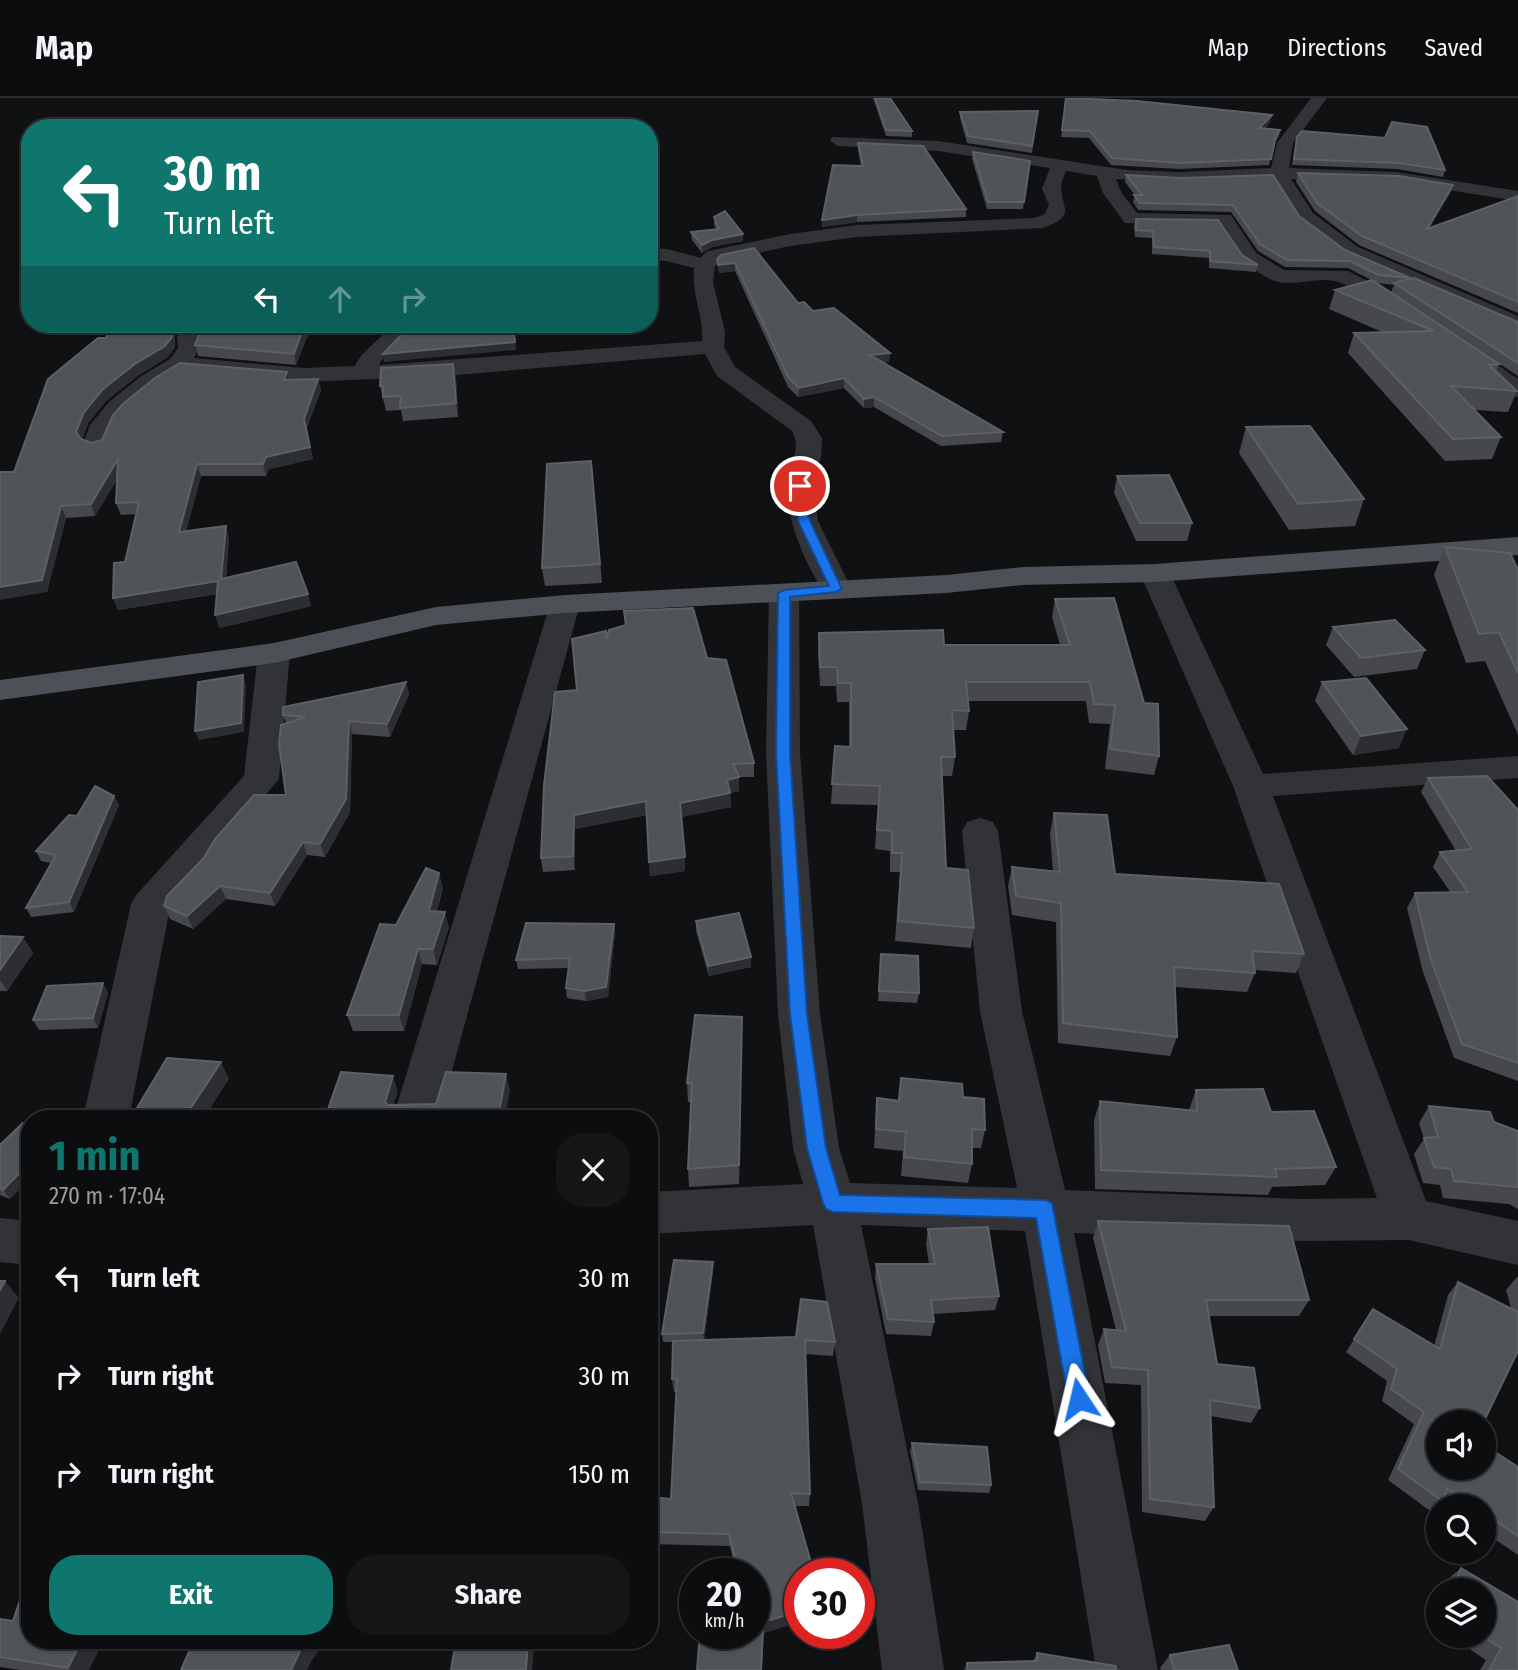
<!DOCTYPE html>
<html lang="en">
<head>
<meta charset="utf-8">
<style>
	:root { --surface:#0c0d0e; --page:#151617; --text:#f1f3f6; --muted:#9a9c9e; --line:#2c2d2e; --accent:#0f766e }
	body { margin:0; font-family:"Fira Sans Condensed",sans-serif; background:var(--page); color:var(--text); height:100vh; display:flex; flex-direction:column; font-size:26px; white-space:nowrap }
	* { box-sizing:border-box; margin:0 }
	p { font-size:23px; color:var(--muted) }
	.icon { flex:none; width:38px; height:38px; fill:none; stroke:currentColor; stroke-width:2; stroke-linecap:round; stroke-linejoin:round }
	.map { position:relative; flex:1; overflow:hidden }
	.side { position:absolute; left:21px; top:1012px; width:637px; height:539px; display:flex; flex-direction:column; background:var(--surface); border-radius:28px; box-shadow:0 2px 5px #0004,0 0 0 2px var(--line) }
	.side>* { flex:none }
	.guide { position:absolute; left:21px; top:21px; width:637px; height:214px; border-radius:28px; box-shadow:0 2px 5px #0004,0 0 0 2px var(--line); background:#0f766e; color:#fff; overflow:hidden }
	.fabs { position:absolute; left:1426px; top:1312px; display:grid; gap:14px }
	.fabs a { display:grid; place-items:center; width:70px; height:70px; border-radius:50%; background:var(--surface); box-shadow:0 2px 5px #0004,0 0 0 2px var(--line); font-size:35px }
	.speed { position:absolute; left:679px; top:1460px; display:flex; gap:14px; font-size:35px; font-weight:700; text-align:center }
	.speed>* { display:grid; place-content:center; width:91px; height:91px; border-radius:50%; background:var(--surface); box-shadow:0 2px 5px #0004,0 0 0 2px var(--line); line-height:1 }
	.speed small { font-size:18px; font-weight:400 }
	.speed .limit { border:10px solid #d22; background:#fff; color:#111 }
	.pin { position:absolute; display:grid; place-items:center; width:60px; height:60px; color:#fff; margin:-30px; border:4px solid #fff; border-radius:50%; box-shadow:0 2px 7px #0007 }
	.me { position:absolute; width:77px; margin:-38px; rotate:350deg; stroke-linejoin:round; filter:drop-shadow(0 0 5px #0008) }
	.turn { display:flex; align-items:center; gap:24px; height:147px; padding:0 28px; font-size:32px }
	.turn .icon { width:91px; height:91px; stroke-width:2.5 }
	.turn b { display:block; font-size:49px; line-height:60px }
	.lanes { display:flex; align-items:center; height:66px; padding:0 28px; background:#0003; justify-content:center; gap:35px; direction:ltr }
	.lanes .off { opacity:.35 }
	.round { display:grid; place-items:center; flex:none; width:74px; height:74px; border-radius:28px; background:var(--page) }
	.headline { display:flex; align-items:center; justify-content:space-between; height:119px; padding:0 28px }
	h1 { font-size:42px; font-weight:700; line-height:52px; color:var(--accent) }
	.action { display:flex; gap:14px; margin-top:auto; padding:14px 28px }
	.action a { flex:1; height:80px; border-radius:28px; background:var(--accent); color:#fff; font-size:28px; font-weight:700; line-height:80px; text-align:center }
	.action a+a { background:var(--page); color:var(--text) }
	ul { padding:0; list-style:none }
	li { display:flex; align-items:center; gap:21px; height:98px; padding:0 28px }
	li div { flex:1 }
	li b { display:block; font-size:26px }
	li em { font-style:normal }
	header { display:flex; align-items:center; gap:42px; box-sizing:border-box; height:98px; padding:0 35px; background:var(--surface); border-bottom:2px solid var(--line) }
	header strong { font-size:33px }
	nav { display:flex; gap:38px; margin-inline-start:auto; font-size:24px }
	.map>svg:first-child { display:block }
</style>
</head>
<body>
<header>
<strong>Map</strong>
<nav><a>Map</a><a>Directions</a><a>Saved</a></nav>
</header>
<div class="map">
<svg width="1518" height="1572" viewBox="0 0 1518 1572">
	<rect width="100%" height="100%" fill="#101112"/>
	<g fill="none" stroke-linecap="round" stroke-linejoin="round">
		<!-- minor -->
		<path fill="#313337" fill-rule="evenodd" d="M1311,0H1327L1293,45L1289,70L1397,74L1518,93V103L1397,84L1291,81L1313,115L1358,149L1518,218V233L1344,157L1299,123L1273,81L1179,84L1116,81L1121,94L1137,115L1231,117L1256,155L1284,172L1348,173L1377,188L1407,209L1410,214L1407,219C1387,223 1360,193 1341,185C1320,176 1291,192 1270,181C1242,166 1235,153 1218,127L1125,125L1103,95L1097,78L1066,73L1061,86C1061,112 1078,117 1043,130L857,139L790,148L720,163L715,168L713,184L725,234L724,249L735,269L811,323L822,340L821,359L813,388L818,423L851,490L847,496L836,499L825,496C807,469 786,423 787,390C787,370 803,352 792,333L717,278L705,256L444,278L304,284L261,278L183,273L157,289L126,314L115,327L105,351L96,354L87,351L83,346L90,327L109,304L140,279L170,261L178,250L177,239L185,226H207C200,238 201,248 194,260L304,270L355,268C363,250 382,243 390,226H412C403,249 386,251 379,267L702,243C704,218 691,195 694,170L666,163L649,162V150L667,151L701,160L706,154L713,152L790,136L857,127L1034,120L1045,116L1049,107L1042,91L1050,70L938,53L838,48L830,43L832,39L938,43L1127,72L1179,74L1271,70L1277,45Z
			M1468,250L1476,252L1518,281V299L1510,297L1460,262L1457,257L1460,252Z
			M1155,466L1165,469L1170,475L1263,676L1518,658V680L1273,698L1426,1103L1518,1123V1167L1409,1142L1302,1143L1074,1135L1158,1572H1096L1025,1133L861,1127L918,1405L944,1572H882L862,1405L813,1127L649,1136V1094L803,1086L793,1050L778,916L766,655L769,495L773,489L784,486L795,489L799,495L800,655L820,916L839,1050L850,1085L1017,1090L980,913L962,733L967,724L980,720L993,724L998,733L1022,913L1065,1092L1302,1101L1377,1100L1233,688L1140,475L1145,469Z
			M565,497L576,500L580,506L439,1020H393L550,506L554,500Z
			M274,545L285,548L290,555L279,681L170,810L129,1020H83L131,806L137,796L244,678L258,555L263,548Z
			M0,1120L30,1123V1167L0,1164Z"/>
		<!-- major -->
		<path fill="#4d5056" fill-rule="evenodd" d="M1518,439V457L1155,484L1023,487L946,495L565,515L436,527L274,565L0,602V582L274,545L436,509L565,497L946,477L1023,469L1155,466Z"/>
	</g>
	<!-- wall -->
	<path fill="#46484d" d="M873,0H890L912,33V39L886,38Z
		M1066,0L1272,17L1270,24L1264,31L1280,32L1279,38L1275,44L1269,67L1179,71L1111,67L1089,40L1061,39Z
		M1038,13L1032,55L967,45L960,20V14Z
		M1297,39L1445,72L1443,79L1397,71L1292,67Z
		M858,45L966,111V119L857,124L822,129V122L861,68L858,52Z
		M973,54L1030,63L1023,111H987L972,61Z
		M1298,75L1450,95L1429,130L1518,98V215L1359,147L1315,113L1296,84Z
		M1126,77L1299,118L1345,152L1518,224V278L1391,194L1394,187L1377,185L1499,266L1496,274L1517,293L1508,314L1474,312L1501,339L1492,361L1445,363L1348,255L1354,235L1382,234L1329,211L1335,192L1371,182L1348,170L1285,169L1258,153L1231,114L1138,112L1133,104L1135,97L1125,84Z
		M714,119L743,143L712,149L702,155L692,142L691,134L716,131L714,127Z
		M1136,121L1242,157L1258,167L1256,174L1209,170V160L1152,156V140L1135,139L1134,128Z
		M721,157L798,205L890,255L889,264L883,265L1003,334L1001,344L941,348L874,309L864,310L844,290L798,299L788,289L735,173L719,175L717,161Z
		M112,226H183L175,238V249L168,259L139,277L107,302L88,325L82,342L91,345L289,282L318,281L321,292L306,332L313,361L269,371L266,378H201L186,433L229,440L226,480L311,508L219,530L217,496L118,512L113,500L125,464L136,416L121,417L116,405L117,381L95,418L66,420L47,494L14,374L106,240Z
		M306,241L296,267L198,258L195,247Z
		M453,266L456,280L458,319L403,323L401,312L386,313L380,288Z
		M1246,329L1364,401L1355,428L1289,432L1239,355Z
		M591,363L602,485L545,488L542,470Z
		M1117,378L1192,425L1187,443H1136L1114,395Z
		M1445,449L1518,472V637L1485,563L1466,565L1434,477Z
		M1055,501L1159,658L1154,677L1105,671L1110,626L1089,625L1086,603H968L969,613L966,632H953L955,659L952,678H941L946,770L974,830L971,850L895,843L900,774H890V753L875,751L878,707L831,706L835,648L849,649V604H837L836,588H820L818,554L819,535L944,547H1060L1052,519Z
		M624,513L707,560L754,665V679H739V693L730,695L731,709L681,719L685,773L650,778L647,717L575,731V772L543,774L541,760L577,592L607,540L625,528Z
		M1333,529L1425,552L1417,571L1354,579L1326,547Z
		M406,584L409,596L390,639L352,636L350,714L325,759L307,757L275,808L226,801L193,831L170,821L164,808L286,697V625L283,617Z
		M1322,584L1399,650L1353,657L1315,603Z
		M1428,680L1518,712V983L1454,960L1423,874L1407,810L1415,795H1451L1433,769L1440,754L1456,753L1421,694Z
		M114,698L119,707L74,814L31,819L26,810L51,765L41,763L36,753L77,718Z
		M1054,715L1115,776L1304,856L1296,875L1254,872L1255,875L1247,894L1175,889L1177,939L1170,958L1058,945L1056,824L1012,817L1008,788L1012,769L1053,774L1050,735Z
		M443,790L437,813L449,829L437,867L422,866L404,933H353L347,917L396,827Z
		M696,823L751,869L709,878L696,833Z
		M614,826L615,835L608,899L586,903L567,900L566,890L569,870L518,871L516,862Z
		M0,838L23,839L33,855L7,893H0Z
		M880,866L919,895L917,905L878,903Z
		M108,895L98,930L39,932L33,922Z
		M742,919L739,1086L689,1089L688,1071L691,1004H688L687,985Z
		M901,980L963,999L985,1032L981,1050H972V1066L968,1085L901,1078L903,1053L874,1050L877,1000L898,1002Z
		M1196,992L1271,1014L1336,1069L1325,1087L1272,1089L1268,1097L1095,1091L1094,1022L1100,1003L1189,1012Z
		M1429,1008L1494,1024L1518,1033V1111L1509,1106L1443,1100L1440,1087L1423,1085L1414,1056L1424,1041L1419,1025Z
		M0,1047L10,1101L0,1097Z
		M1098,1123L1309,1202L1299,1218H1208L1217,1266L1260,1310L1251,1325L1210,1318L1214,1409L1205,1423L1142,1414L1141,1287L1105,1285L1098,1247L1104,1231L1116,1232L1093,1140Z
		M928,1131L999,1198L995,1212L933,1216L934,1224L931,1238L886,1236L875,1180L876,1166H929L926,1146Z
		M713,1164V1173L704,1242L796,1239L835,1244L833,1258L805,1256L810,1396L809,1408H795L800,1475V1524L763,1535L762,1572H697L754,1535V1475H736L730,1448L649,1446V1419L671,1401L677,1294H674L672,1281L673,1244H663L662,1236Z
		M1517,1179H1518V1253L1438,1325L1518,1369V1457L1484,1434V1409H1446L1442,1406L1433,1415L1388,1382L1414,1326L1382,1303L1387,1283L1346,1254L1373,1211L1434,1248L1448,1197L1458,1184L1511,1210L1506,1192Z
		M912,1345L991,1387L989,1395L918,1392L910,1353Z
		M1461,1470L1518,1504V1572H1480L1486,1562L1450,1538H1484V1493H1443L1447,1482Z
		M1438,1504V1531L1430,1526Z
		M0,1521L13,1523L89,1572H21L0,1569Z
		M1037,1555L1116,1572H964L967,1565L1033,1563Z
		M1170,1557L1238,1572H1161L1160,1570Z"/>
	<!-- shaded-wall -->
	<path fill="#2c2e31" d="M1272,17L1270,24L1258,37L1259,30Z
		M1453,87L1450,95L1424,140L1427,131Z
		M857,117V124L822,129V122Z
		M743,136V143L712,149L702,155V147L712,142Z
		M735,165V173L719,175L718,167Z
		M172,226H183L175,238V249L168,259L139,277L107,302L88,325L81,345L76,334L84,314L103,291Z
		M308,226H321L306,241L296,267L294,256L303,231Z
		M513,226H516L514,232L516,252L384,264L383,256Z
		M890,255L889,264L869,267L870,257Z
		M453,266L456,280L458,319L456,305Z
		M287,274L290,285L284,282Z
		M844,280V290L798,299L799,290Z
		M318,281L321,292L306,332L313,361L269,371L266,378L263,366L266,359L304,321Z
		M874,299V309L864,310V301Z
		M118,361L123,372L95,418L91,406Z
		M197,366L201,378L183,446L179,434Z
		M61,408L66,420L47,494L0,502V489Z
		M226,428L229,440L225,493L221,481Z
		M218,483L222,495L118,512L113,500Z
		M308,496L311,508L219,530L215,517Z
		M243,577L246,587L244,634L199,642L195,633Z
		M406,584L409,596L390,639L387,626Z
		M349,623L352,636L350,714L325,759L320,746Z
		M1407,631L1399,650L1353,657L1361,638Z
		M739,679V693L730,695L731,709L681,719L680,705L727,682Z
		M114,698L119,707L74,814L69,804Z
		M646,703L647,717L575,731V772L573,758L574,717Z
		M303,744L307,757L275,808L270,795Z
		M685,759V773L650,778L649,764Z
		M439,775L443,790L433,828L429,813Z
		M220,788L226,801L193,831L187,818Z
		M445,814L449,829L437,867L433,851Z
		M614,826L615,835L608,899L586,903L585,893Z
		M23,839L33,855L7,893L0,882V872Z
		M418,851L422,866L404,933L399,917Z
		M751,859V869L709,878L708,868Z
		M103,885L108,895L98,930L93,920Z
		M742,919V938L739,1086V1067Z
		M221,964L229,981L204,1020H184Z
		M506,976L510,992L505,1020H498Z
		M393,978L398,993L390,1019L385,1004Z
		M30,1064V1081L10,1101L3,1092Z
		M713,1164V1173L704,1244L703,1235Z
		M5,1183L19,1200L0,1236V1192Z
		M800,1513V1524L763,1535L761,1572L754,1535V1527Z
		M82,1542H104L89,1572H70L68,1570Z
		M307,1542H326L312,1562L307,1572H291L302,1549Z
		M528,1542H535L532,1572H526Z"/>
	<!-- building -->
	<path fill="#505358" stroke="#5d6066" stroke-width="2" d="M875,0H890L912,33L886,32Z
		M1066,0L1137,3L1272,17L1259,30L1280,32L1276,38L1271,61L1180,65L1112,60L1090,33L1062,32Z
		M1038,13L1032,48L968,38L960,14Z
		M1392,24L1427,29L1445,72L1400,65L1294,61L1297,39L1302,33L1385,40Z
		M858,45L923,48L966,111L857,117L822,122L833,67L863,68Z
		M973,54L1030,63L1024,104H988Z
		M1298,75L1399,78L1453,87L1427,131L1518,98V204L1362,138L1317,105Z
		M1126,77L1181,80L1273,77L1299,118L1345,152L1410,180L1379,177L1350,163L1287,162L1260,146L1233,107L1140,105L1134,97H1142Z
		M725,113L743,136L712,142L702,147L691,134L719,131L714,119Z
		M1136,121L1218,122L1242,157L1258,167L1210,163V153L1154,149L1153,133L1136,132Z
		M754,150L798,205L804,204L813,213L834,210L890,255L870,257L1003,334L942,338L874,299L864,301L844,280L799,290L788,279L735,165L718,167L717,161L721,157Z
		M1414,180L1518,224V265L1394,185Z
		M1372,182L1499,266L1489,267L1517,293L1451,288L1501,339L1453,341L1354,235L1434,233L1335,192Z
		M112,226H172L171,227L172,239L165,248L135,266L103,291L84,314L76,334L81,341L91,345L102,342L113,317L124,305L155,280L180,265L287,274L284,282L318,281L304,321L310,349L266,359L263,366H197L179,434L226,428L221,481L296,464L308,496L215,517L218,483L113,500L114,465L125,464L139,404L116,405L118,361L91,406L61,408L42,482L0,489V374H14L48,281L98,240H106Z
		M203,226H308L303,231L294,256L195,247Z
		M409,226H513L515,244L383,256L405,233Z
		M453,266L456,305L400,310L401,298L383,299V288H380L381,270Z
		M1310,328L1364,401L1298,406L1246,329Z
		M591,363L600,466L542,470L547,366Z
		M1169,377L1192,425H1140L1117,378Z
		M1445,449L1510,455L1518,472V575L1499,534L1479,536Z
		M1114,500L1144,605L1158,606L1159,658L1110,651L1115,607L1094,606L1090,584H966L969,613L952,612L955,659H941L946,770L968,772L974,830L898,823L902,755H892V733L877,732L880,688L832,686L835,648L851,649V585H838L837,569H820L819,535L943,532L944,547H1070L1055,501Z
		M693,510L707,560L726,562L754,665L733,666L739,679L727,682L730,695L680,705L685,759L649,764L646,703L574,717L573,758L541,760L544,687L555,594L577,592L572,541L606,533L607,540L609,532L626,527L624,513Z
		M1395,522L1425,552L1361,560L1333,529Z
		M243,577L241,625L195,633L198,584Z
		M1366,580L1407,631L1361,638L1322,584Z
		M406,584L387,626L349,623L346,701L320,746L303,744L270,795L220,788L187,818L164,808L167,798L203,761L215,741L254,697H286L279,646L281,627L306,619L283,617V609Z
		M1487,678L1518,712V965L1462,946L1430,859L1415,795L1468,794L1440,754L1472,751L1428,680Z
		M95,688L114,698L69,804L26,810L56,757L36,753L69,717L77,718Z
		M1054,715L1107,717L1115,776L1279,786L1304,856L1252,853L1255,875L1174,869L1177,939L1063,925L1061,805L1016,798L1012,769L1060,774Z
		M426,770L439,775L429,813L445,814L433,851H418L399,917H347L380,826L396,827Z
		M739,815L751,859L708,868L696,823Z
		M526,825L614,826L606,889L585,893L566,890L570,860L516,862Z
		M0,838L23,839L0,872Z
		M881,856L918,858L919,895L879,893Z
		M103,885L93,920L33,922L47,888Z
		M695,917L742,919L739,1067L688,1071L692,985H687Z
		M167,960L221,964L184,1020H131Z
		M341,974L393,978L385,1004L388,1007L436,1006L446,974L506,976L498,1020H325Z
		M901,980L962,986L963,999L984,1001L985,1032L972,1031V1066L904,1059L906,1034L876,1031L877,1000L899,1003Z
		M1263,991L1271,1014L1314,1013L1336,1069L1275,1071L1277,1079L1101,1072L1100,1003L1197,1013L1196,992Z
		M1429,1008L1490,1014L1494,1024L1518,1033V1089L1454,1083L1451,1071L1434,1069L1424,1040L1438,1039Z
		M23,1025L30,1028V1064L3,1092L0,1090V1047Z
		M1098,1123L1289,1128L1309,1202H1206L1217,1266L1254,1270L1260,1310L1210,1302L1214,1409L1150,1401L1148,1272L1112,1269L1104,1231L1126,1233Z
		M988,1129L999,1198L931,1202L934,1224L888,1221L876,1166H935L928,1131Z
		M674,1162L713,1164L703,1235L662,1236Z
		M0,1183H5L0,1192Z
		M1458,1184L1518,1214V1253L1483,1325H1438V1370H1484V1347L1518,1369V1438L1484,1415V1409H1474L1447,1391L1444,1404L1398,1371L1424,1314L1391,1291L1397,1271L1354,1241L1373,1211L1440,1251Z
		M801,1201L827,1204L835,1244L805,1242L810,1396L791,1395L814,1475H800V1513L754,1527V1475H738L729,1436L649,1434V1419L652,1399L671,1401L677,1280L672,1281L673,1243L796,1239Z
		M912,1345L987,1349L991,1387L920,1384Z
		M1461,1470L1518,1504V1572H1489L1501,1550L1482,1538H1484V1493H1452Z
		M30,1472V1542H82L68,1570L0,1559V1521L13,1523Z
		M754,1533H763L761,1572H697L700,1535H754Z
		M194,1542H307L302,1549L291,1572H181Z
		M456,1542H528L526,1572H451Z
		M1229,1547L1238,1572H1174L1170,1557Z
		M1037,1555L1116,1568V1572H968L967,1565L1037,1563Z"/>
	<!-- route -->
	<path fill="#1a73e8" stroke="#114b97" stroke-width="2" d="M800,384L805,388L810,423L842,491L836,494L790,499V655L807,916L826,1050L840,1097L1045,1102L1052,1105L1090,1301L1087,1309L1079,1312L1071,1309L1068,1301L1036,1120L833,1114L826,1111L823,1105L807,1050L790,916L776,655L778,495L784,492L829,488L798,423L794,388Z"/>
</svg>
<div class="fabs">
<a><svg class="icon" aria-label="sound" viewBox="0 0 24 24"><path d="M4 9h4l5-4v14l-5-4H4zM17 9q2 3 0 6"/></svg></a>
<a><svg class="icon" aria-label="search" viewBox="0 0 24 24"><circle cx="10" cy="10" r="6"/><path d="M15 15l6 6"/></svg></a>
<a><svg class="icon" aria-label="layers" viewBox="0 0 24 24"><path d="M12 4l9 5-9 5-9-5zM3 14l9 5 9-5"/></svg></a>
</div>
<div class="speed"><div>20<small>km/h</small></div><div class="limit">30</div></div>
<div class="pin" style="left:800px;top:388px;background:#d93025"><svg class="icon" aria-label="arrive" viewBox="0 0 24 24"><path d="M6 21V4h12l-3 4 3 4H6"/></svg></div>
<svg class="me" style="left:1079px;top:1301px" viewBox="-20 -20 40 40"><path d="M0-17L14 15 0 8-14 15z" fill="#1a73e8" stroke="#fff" stroke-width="4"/></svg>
<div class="guide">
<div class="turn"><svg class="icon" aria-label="left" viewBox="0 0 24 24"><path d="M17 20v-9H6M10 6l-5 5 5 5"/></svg><div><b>30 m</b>Turn left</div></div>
<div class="lanes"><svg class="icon" aria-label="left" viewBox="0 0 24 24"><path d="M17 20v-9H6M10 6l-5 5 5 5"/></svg><svg class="icon off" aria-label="ahead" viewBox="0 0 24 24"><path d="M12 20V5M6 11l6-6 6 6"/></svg><svg class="icon off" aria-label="right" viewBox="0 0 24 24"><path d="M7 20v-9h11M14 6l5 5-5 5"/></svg></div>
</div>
<section class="side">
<div class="headline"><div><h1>1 min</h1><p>270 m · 17:04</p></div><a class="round"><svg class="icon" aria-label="close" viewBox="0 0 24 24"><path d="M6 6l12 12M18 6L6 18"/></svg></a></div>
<ul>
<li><svg class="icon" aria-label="left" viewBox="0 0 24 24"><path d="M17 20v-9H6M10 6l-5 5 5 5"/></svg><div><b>Turn left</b></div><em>30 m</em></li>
<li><svg class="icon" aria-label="right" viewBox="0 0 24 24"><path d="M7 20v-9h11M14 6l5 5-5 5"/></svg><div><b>Turn right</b></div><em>30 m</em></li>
<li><svg class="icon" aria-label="right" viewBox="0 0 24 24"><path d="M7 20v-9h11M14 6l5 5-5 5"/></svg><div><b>Turn right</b></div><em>150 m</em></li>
</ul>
<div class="action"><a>Exit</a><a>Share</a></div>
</section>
</div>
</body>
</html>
